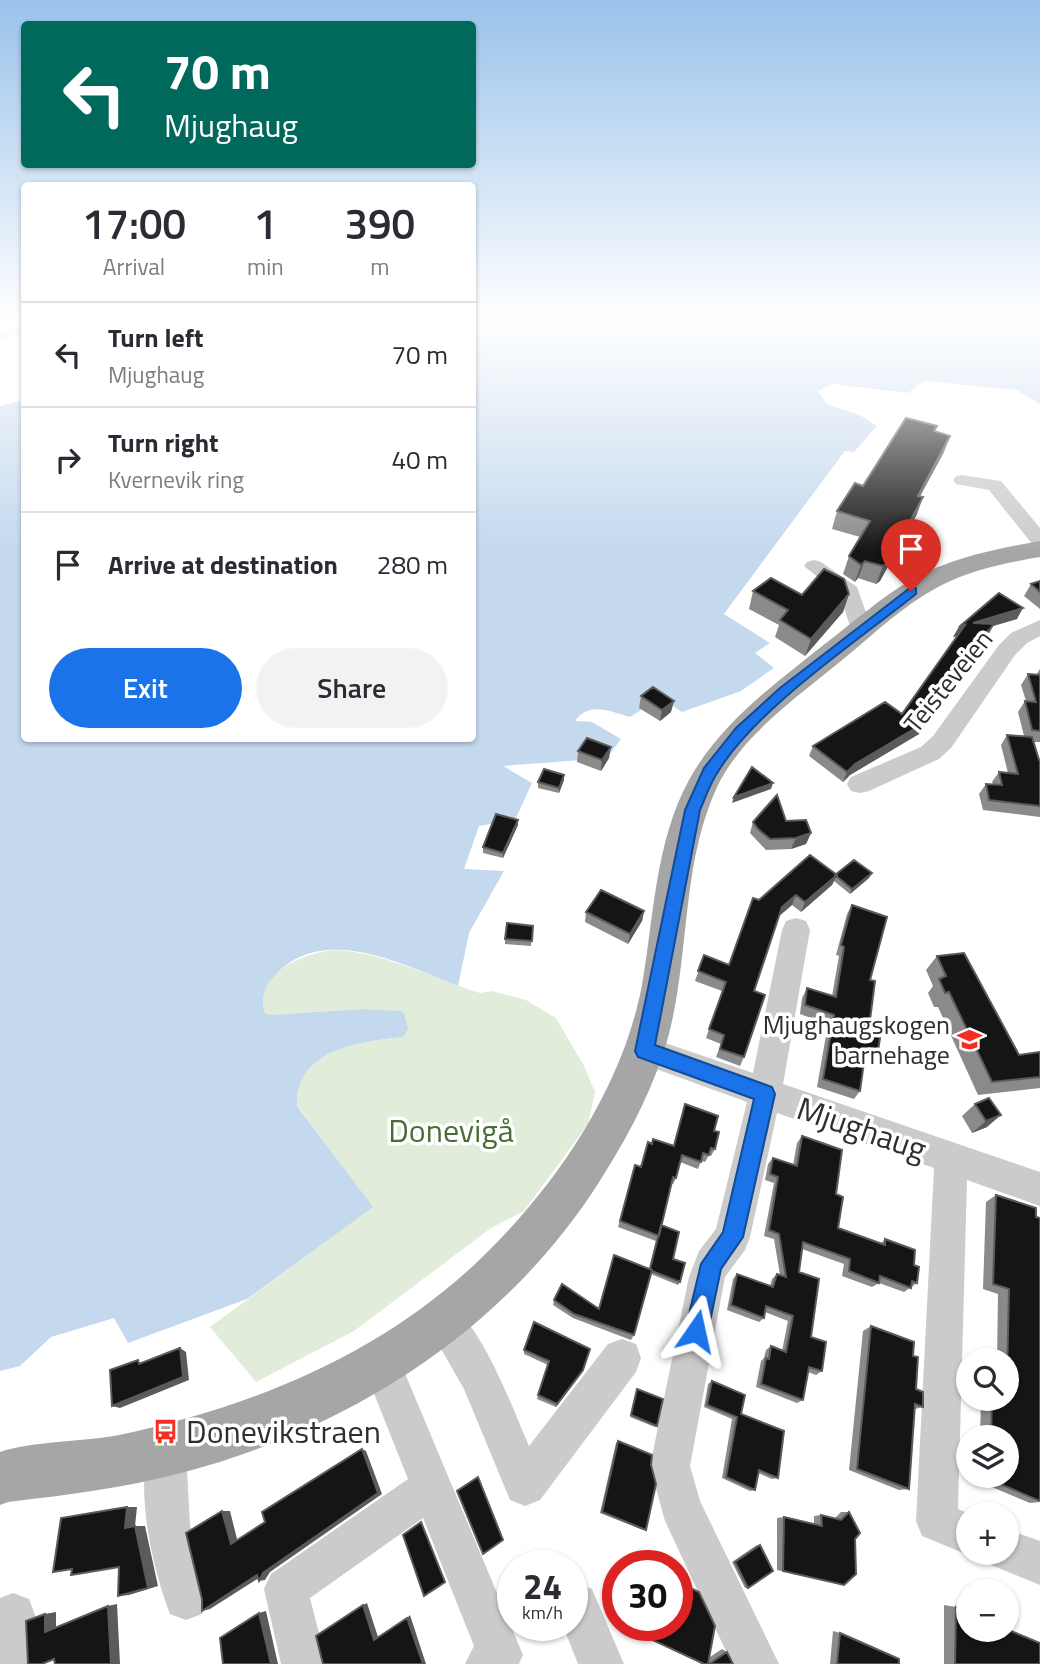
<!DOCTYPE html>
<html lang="en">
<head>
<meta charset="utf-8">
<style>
	:root { --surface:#fff; --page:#f2f2f3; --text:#2b2b33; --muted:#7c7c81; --line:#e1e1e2; --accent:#1a73e8 }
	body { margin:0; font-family:"Titillium Web",sans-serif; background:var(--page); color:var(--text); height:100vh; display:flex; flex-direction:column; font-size:26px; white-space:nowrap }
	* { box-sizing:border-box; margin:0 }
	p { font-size:23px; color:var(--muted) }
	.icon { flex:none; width:38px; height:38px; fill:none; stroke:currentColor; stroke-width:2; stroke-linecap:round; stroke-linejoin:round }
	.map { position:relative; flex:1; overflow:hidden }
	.drawer { position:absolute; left:21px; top:182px; width:455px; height:560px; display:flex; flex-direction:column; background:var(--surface); border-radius:7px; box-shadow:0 2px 5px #0004 }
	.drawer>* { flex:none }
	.banner { position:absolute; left:21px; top:21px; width:455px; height:147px; border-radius:7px; box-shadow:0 2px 5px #0004; background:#00695c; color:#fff; overflow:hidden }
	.controls { position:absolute; left:956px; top:1348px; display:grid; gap:14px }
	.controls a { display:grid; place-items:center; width:63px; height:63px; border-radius:50%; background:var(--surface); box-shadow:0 2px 5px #0004; font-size:35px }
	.speed { position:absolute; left:497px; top:1550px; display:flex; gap:14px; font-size:35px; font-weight:700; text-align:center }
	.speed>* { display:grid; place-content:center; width:91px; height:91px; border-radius:50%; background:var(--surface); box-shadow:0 2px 5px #0004; line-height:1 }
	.speed small { font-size:18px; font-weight:400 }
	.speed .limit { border:10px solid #d22; background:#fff; color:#111 }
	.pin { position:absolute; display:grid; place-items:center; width:60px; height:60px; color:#fff; margin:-72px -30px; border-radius:50% 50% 50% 0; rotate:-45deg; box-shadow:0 0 7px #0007 }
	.pin .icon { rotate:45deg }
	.me { position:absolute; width:77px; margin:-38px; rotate:11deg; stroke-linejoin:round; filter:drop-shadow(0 0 5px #0008) }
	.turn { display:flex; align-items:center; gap:24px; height:147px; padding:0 28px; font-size:32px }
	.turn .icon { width:91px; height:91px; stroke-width:2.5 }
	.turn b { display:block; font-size:49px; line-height:60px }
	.eta { display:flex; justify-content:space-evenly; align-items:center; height:119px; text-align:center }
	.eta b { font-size:42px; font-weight:600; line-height:49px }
	.action { display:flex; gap:14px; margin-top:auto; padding:14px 28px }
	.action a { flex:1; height:80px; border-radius:42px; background:var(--accent); color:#fff; font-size:28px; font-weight:600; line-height:80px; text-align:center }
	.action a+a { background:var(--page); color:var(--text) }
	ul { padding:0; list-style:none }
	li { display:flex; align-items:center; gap:21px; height:105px; padding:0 28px; border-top:2px solid var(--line) }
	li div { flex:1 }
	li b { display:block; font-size:26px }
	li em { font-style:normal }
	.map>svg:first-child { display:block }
</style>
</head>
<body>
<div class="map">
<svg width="1040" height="1664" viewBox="0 0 1040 1664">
	<rect width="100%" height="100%" fill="#fff"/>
	<!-- green -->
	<path fill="#e1ecda" d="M334,950C385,952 432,978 480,993L492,991L526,1000L556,1018L584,1066L595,1092L588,1124L524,1211L491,1228L354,1331L256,1382L210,1327L372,1207L297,1105C295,1049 359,1042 403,1037L359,1009L270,1015L265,1013C251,974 303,953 334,950Z"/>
	<!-- water -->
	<path fill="#c4d8ee" d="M473,319H1040V404L1017,390L924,381L908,393L832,384L818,391L827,404L860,415L878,425L854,453L845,451L725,613L770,643L755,653L774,668L741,691L682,712L660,698L630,717C610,711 589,701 575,721L592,722L621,739L607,758L503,766L532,783L515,820L479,826L464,869L504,871L469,933L458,986C404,965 325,923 276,974C264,986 260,998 265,1013L270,1015L360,1009L400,1011L404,1013L408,1029L403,1037C359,1042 295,1049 297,1106L373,1207L247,1299L128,1343L114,1318L51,1337L20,1366L0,1371V406L24,400V738H472Z"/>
	<!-- pier -->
	<path fill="#fff" d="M832,384L908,393V396L832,388L823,393L829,401L862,412L881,426L856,455H846L729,613L772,640L770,643L724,614L845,451L854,452L877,426L860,415L827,404L818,391Z"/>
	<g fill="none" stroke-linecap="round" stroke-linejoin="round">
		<!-- minor -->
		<path fill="#cbcbcb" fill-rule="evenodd" d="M24,326V334L0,338V330Z
			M962,475L1001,481L1040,528V547L1033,545L989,490L956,484L953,480L956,476Z
			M814,560L821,562L857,587L868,618L876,626L873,631L865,633L850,626L840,595L804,566L807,562Z
			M1040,620V636L1027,643L1015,655L951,748L939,759L869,791L860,793L851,791L847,784L851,777L921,747L933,736L999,645L1011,633Z
			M796,918L806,921L810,930L783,1084L1040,1172V1206L967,1180L958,1509L970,1514H968V1552H975L968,1555L922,1536L916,1521L934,1168L777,1113L750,1237L745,1250L725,1277L690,1466L700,1501L779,1664H732L665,1521L650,1466L689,1277L699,1251L716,1229L747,1102L634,1061L629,1051L634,1041L645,1036L753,1073L782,930L786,921Z
			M444,1302C480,1317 513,1410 529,1446L608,1344L622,1339L636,1344L641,1358L636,1372L540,1500L525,1506L510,1500L464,1389L425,1321L431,1308Z
			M382,1347L396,1352L523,1655L519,1664H465L474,1646L423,1518L310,1598L327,1664H281L264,1589L271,1574L408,1479L363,1366L368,1352Z
			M166,1431L180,1437L186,1451L190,1525L208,1598L202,1614L186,1620L170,1614C152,1568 133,1483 152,1437Z
			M1006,1529L1040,1541V1585L991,1565L986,1552H1006Z
			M576,1583L592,1589L624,1664H578L563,1626H572V1585Z
			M13,1593L29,1599L35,1615L37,1664H0V1598Z"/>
		<!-- major -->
		<path fill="#a6a6a6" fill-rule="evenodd" d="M1040,541V557C1005,563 970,570 938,587C904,605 876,632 847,656C802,694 745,731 718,785C678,869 692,967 663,1054C647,1102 622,1147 594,1190C498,1335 348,1429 181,1473C124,1488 66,1495 8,1502L0,1505V1452C31,1441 84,1442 119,1435C250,1407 375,1357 474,1265C552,1192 622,1091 642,985C654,917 655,842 689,780C721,722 775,684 826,643C854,622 880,598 911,580C950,558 996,549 1040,541Z"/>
	</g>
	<!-- wall -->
	<path fill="#8a8a8a" d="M935,432L944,452L920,496L917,514L880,581L876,584L858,578L855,582L843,574L849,556L860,537L832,529L837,511L863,486Z
		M1040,581V609L1024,596L1031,584Z
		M753,591L802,595L849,594L843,612L805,656L775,637L779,625L749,609Z
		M1017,619L993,626L988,635L970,656L952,688L919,734L850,775L843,782L809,756L813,746L902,714L957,636L953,637L959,627Z
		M1040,669V742H1034L1039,760H1040V817L983,810L979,794L986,784H993L992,782L999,772L1008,773L1001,745L1007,735L1024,736L1018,712L1025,701H1026L1021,685L1028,674L1036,675Z
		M641,696L671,712L660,721L639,708Z
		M578,751L609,758L601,771L577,762Z
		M564,775V780L559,793L538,788V782Z
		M518,820V825L503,858L483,853V847Z
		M786,821L811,833L806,844L791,849L766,850L750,833L753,822Z
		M872,873L869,878L850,894L834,881L832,885L801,912L792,905L779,916L754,991L744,1057L740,1066L716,1057L721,1044L706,1038L722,991L695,981L704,955L729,965L759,900L836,875Z
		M852,905L870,980L869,1028L878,1051L872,1060L865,1058L860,1091L854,1099L817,1087L828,1024L800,1014L802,998L807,988L832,996L839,956L836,955L847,914Z
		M644,911L642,921L628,944L585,922L586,912Z
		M533,926L531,946L505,944V939Z
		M937,956L1019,1055L1040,1052V1088L978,1095L938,1007H934L928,993L933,986L926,970Z
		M989,1098L987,1127L972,1133L962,1116L975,1104Z
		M685,1104L714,1131L715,1149L711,1156L709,1155L705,1162L701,1161L698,1169L680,1162L676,1178L673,1184H672L661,1225L680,1282L678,1285L651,1274L634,1335L631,1340L573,1318L553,1305L554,1300L598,1309L649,1269L656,1240V1241L618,1227L635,1165L640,1167L653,1139L673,1146Z
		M802,1136L836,1194L838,1228L880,1244L885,1239L914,1265L917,1283L904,1292L879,1283L872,1287L842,1276L844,1264L802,1249L799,1272L811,1337L822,1371L816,1375L808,1372L803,1400L797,1403L756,1387L761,1361L764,1358L766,1350L771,1346L782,1351L788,1321L765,1312L764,1318L759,1322L727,1310L733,1279L737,1274L770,1286L772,1279L777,1274L780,1275L774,1239L764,1236L774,1183L765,1180L768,1164L773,1158L793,1165L797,1143Z
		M996,1195L1040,1218V1502L1030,1503L975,1480V1475H1006V1437H980L981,1398H1006V1360H997L998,1294L983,1289L986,1202Z
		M871,1326L916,1389L923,1407L915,1409L909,1489L899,1490L849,1470L863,1331Z
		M524,1350L581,1374L556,1407L537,1399L548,1365L524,1354Z
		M712,1381L741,1414L778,1478L772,1479L758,1473L755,1490L750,1491L722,1478L732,1419L704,1407L708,1384Z
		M637,1389L657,1426L655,1427L630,1417L636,1391Z
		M618,1441L651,1465L646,1530H643L600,1513L616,1443Z
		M841,1512H849L855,1539L836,1583L777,1570V1518L784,1517L814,1524V1516L821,1515L835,1518Z
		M757,1545H760L748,1588H745L732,1562Z
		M944,1605L956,1607L1040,1664H944Z
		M645,1626H677L710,1657L722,1649L727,1652L733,1664H700L701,1663L646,1637L643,1634Z
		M833,1631L840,1633L899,1664H830Z"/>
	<!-- shaded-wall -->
	<path fill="#5b5b5b" d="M950,436L944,452L911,513L918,496Z
		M923,497L917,514L880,581L876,584L883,566Z
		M865,561L858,578L855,582L861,565Z
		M849,594L843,612L805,656L811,639Z
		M1023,608L1017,619L993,626L988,635L970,656L952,688L919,734L850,775L843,782L847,772L855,764L924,723L973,623Z
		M965,625L960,635L953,637L959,627Z
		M674,701L671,712L660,721L662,710Z
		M611,747L609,758L601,771L602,760Z
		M564,775V780L559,793V788Z
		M773,783L771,789L732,803L734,797Z
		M518,820V825L503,858V853Z
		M811,833L806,844L791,849L796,838Z
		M872,873L869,878L850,894L852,889Z
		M837,875L832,885L801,912L805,902Z
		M796,895L792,905L778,917L782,907Z
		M644,911L642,921L628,944L630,934Z
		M1001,1115L987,1127L972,1133L986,1121Z
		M180,1348L186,1352L189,1380L120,1408L112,1406Z
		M583,1370L581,1374L556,1407L557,1404Z
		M362,1449L366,1451L382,1494L270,1572L265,1580L259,1581L262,1576L210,1609L202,1611Z
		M127,1507H137L135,1526H145L158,1586L129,1595L118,1596Z
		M222,1511H230L238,1543L231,1544Z
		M367,1603L378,1637L374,1640L363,1605Z
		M117,1604L120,1664H111L108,1606Z
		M266,1611L278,1664H271L259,1613Z
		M56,1612V1630L45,1632V1614Z
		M410,1615L426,1664H423L407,1618Z"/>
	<!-- building -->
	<path fill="#151515" stroke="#5b5b5b" stroke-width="2" d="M906,418L937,426L934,431L950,436L918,496L923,497L887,564L883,566L865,561L861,565L849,556L870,521L837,511L855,483L863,486Z
		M824,569L844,579L849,594L811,639L780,620L788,610L753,591L771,578L802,595Z
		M1040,581V592L1031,584Z
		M999,593L1023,608L973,623L994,624L976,645L958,677L924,723L855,764L847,772L813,746L885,702L902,714L965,625L959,627Z
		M1028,674L1040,675V731L1032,730L1025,701L1036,702Z
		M653,687L674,701L662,710L641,696Z
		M1007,735L1032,737L1039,760H1040V806L989,800L986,784L1002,785L999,772L1018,774Z
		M587,738L611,747L602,760L578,751Z
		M752,767L773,783L734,797Z
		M544,769L564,775L559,788L538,782Z
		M777,795L786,821L806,820L811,833L796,838L770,839L758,829L753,822Z
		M496,814L518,820L503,853L483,847Z
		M810,855L837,875L805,902L796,895L782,907L754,991L765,995L744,1057L720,1049L724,1035L709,1029L726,982L698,971L704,955L729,965L753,898L759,900Z
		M854,860L872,873L852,889L835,875Z
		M601,890L644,911L630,934L586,912Z
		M852,905L887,917L870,980L875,981L869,1028L881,1032L878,1051L866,1048L860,1091L823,1079L834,1015L805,1005L807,988L836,997L844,947L841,945Z
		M507,923L533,926L532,941L505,939Z
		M964,953L1019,1055L1040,1052V1077L992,1082L949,992L945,993L939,979L946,976L937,956Z
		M989,1098L1001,1115L986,1121L975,1104Z
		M685,1104L718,1116L714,1131L719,1132L715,1149L711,1148L709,1155L703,1153L701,1162L682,1155L676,1178L673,1177L659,1236L620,1221L635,1165L641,1167L648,1142L652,1144L653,1139L674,1146Z
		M802,1136L842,1150L836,1194L843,1197L838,1228L885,1245V1239L915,1250L914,1265L919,1267L917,1283L912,1281L911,1288L880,1276L879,1283L849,1271L850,1259L803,1242L799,1272L819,1279L811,1337L826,1342L822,1371L809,1367L803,1400L761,1384L766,1358L769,1359L771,1346L786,1352L793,1316L766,1306L764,1318L731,1305L737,1274L773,1287L777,1274L786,1277L779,1234L769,1230L778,1177L770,1174L773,1158L797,1166Z
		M996,1195L1036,1208V1217L1040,1218V1501L986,1478L987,1475H1006V1437H991L992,1398H1006V1375H1007L1009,1289L993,1284Z
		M661,1225L679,1232L673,1259L685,1263L680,1282L652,1271V1270L650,1269Z
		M614,1255L652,1270L634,1335L574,1314L554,1300L562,1284L599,1309Z
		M534,1322L590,1349L583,1370L557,1404L538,1395L549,1361L524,1350Z
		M871,1326L914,1342L913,1356L918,1357L916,1389L923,1392V1407L915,1404L909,1489L857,1469Z
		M180,1348L183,1377L112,1406L110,1370L138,1360L139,1364Z
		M712,1381L745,1395L741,1414L784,1431L778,1478L759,1470L755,1490L726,1477L737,1417L707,1405Z
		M637,1389L663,1399L657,1426L631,1415Z
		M618,1441L652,1455L651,1465L656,1484L646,1530L602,1512Z
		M362,1449L378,1493L263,1573L259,1581L257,1575L202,1611V1599L186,1533L222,1511L231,1544L265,1522L262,1512Z
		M478,1477L503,1540L483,1554L457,1491Z
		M127,1507L125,1528L135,1526L148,1588L118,1596L119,1567L71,1575L72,1569L53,1572L61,1518Z
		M849,1512L860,1533L855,1539L856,1574L844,1585L783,1571L784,1517L822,1526L821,1515L841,1520Z
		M421,1522L445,1582L424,1596L403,1535Z
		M760,1545L773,1571L748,1588L735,1562Z
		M677,1582L699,1592L715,1626L708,1664H704L646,1637L648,1626H677Z
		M363,1605L374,1640L407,1618L423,1664H323L316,1636Z
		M108,1606L111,1664H55L54,1659L42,1664H28L26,1621L45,1614V1632Z
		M956,1607L968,1612V1629H1006L1040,1643V1664H955Z
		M259,1613L271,1664H223L220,1638Z
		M840,1633L899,1659V1664H837Z
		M727,1652L733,1664H709Z"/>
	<!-- sky -->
	<linearGradient id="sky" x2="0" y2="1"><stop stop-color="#99c2ea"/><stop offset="0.58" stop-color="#fff"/><stop offset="1" stop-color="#fff" stop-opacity="0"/></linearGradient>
	<rect width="1040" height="552" fill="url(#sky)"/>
	<!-- route -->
	<path fill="#1a73e8" stroke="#114b97" stroke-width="2" d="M911,587L916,588V594C856,642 753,711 716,775C709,786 705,799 700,810L655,1045L772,1087L775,1094L743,1237L721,1269L708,1331L704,1339L696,1342L688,1339L685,1331L701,1264L723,1232L754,1099L638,1057L635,1051L685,810L704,768L736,728L780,688Z"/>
	<!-- icons -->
	<defs>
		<symbol id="school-bare" viewBox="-9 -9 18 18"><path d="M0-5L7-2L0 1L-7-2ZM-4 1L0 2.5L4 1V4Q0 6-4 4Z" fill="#f42e20" stroke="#fff" stroke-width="2.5" paint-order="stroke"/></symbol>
		<symbol id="bus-bare" viewBox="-9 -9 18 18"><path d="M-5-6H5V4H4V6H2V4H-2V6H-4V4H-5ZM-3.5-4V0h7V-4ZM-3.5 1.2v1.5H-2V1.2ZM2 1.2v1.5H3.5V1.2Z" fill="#f42e20" stroke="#fff" stroke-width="2.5" paint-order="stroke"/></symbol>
	</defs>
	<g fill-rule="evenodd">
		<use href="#school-bare" x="952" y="1022" width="35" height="35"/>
		<use href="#bus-bare" x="148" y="1414" width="35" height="35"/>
	</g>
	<g text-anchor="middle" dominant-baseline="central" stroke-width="7" stroke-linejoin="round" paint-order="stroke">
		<!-- street labels -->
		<g font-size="26" fill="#2e2e2e" stroke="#fff">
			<text transform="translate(948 681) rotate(-51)">Teisteveien</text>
		</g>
		<!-- poi labels -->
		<g font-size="26" fill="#2e2e2e" stroke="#fff" text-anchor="end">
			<text x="950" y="1024">Mjughaugskogen<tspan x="950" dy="30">barnehage</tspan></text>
		</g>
		<!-- near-street labels -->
		<g font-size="32" fill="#2e2e2e" stroke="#fff">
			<text transform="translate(862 1128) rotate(19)">Mjughaug</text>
		</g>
		<!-- near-park labels -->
		<g font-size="32" fill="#496d37" stroke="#fff">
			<text x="451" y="1130">Donevigå</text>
		</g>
		<!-- near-poi labels -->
		<g font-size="32" fill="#2e2e2e" stroke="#fff" text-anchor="start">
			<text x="186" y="1431">Donevikstraen</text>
		</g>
	</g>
</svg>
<div class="controls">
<a><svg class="icon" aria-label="search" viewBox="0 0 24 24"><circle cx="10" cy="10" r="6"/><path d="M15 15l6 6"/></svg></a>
<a><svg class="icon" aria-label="layers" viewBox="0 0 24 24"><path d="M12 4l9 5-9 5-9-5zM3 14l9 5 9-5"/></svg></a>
<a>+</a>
<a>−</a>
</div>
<div class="speed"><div>24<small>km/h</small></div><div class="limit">30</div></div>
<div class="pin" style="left:911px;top:591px;background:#d93025"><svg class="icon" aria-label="arrive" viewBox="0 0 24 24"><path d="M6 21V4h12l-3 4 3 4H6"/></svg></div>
<svg class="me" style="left:696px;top:1331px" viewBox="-20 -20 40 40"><path d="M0-17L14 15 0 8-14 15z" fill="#1a73e8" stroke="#fff" stroke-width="4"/></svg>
<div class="banner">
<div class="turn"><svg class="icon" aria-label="left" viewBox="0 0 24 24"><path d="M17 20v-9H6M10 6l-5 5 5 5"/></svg><div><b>70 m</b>Mjughaug</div></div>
</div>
<section class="drawer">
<div class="eta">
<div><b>17:00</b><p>Arrival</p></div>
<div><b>1</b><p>min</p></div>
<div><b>390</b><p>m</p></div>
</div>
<ul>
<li><svg class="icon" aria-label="left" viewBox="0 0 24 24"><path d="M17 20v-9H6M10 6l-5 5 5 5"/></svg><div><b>Turn left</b><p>Mjughaug</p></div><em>70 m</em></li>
<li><svg class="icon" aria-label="right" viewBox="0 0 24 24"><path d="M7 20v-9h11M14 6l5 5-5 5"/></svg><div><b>Turn right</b><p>Kvernevik ring</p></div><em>40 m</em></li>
<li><svg class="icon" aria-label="arrive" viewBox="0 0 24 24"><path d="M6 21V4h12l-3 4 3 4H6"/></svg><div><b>Arrive at destination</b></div><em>280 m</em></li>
</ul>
<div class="action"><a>Exit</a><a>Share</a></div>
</section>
</div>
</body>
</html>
